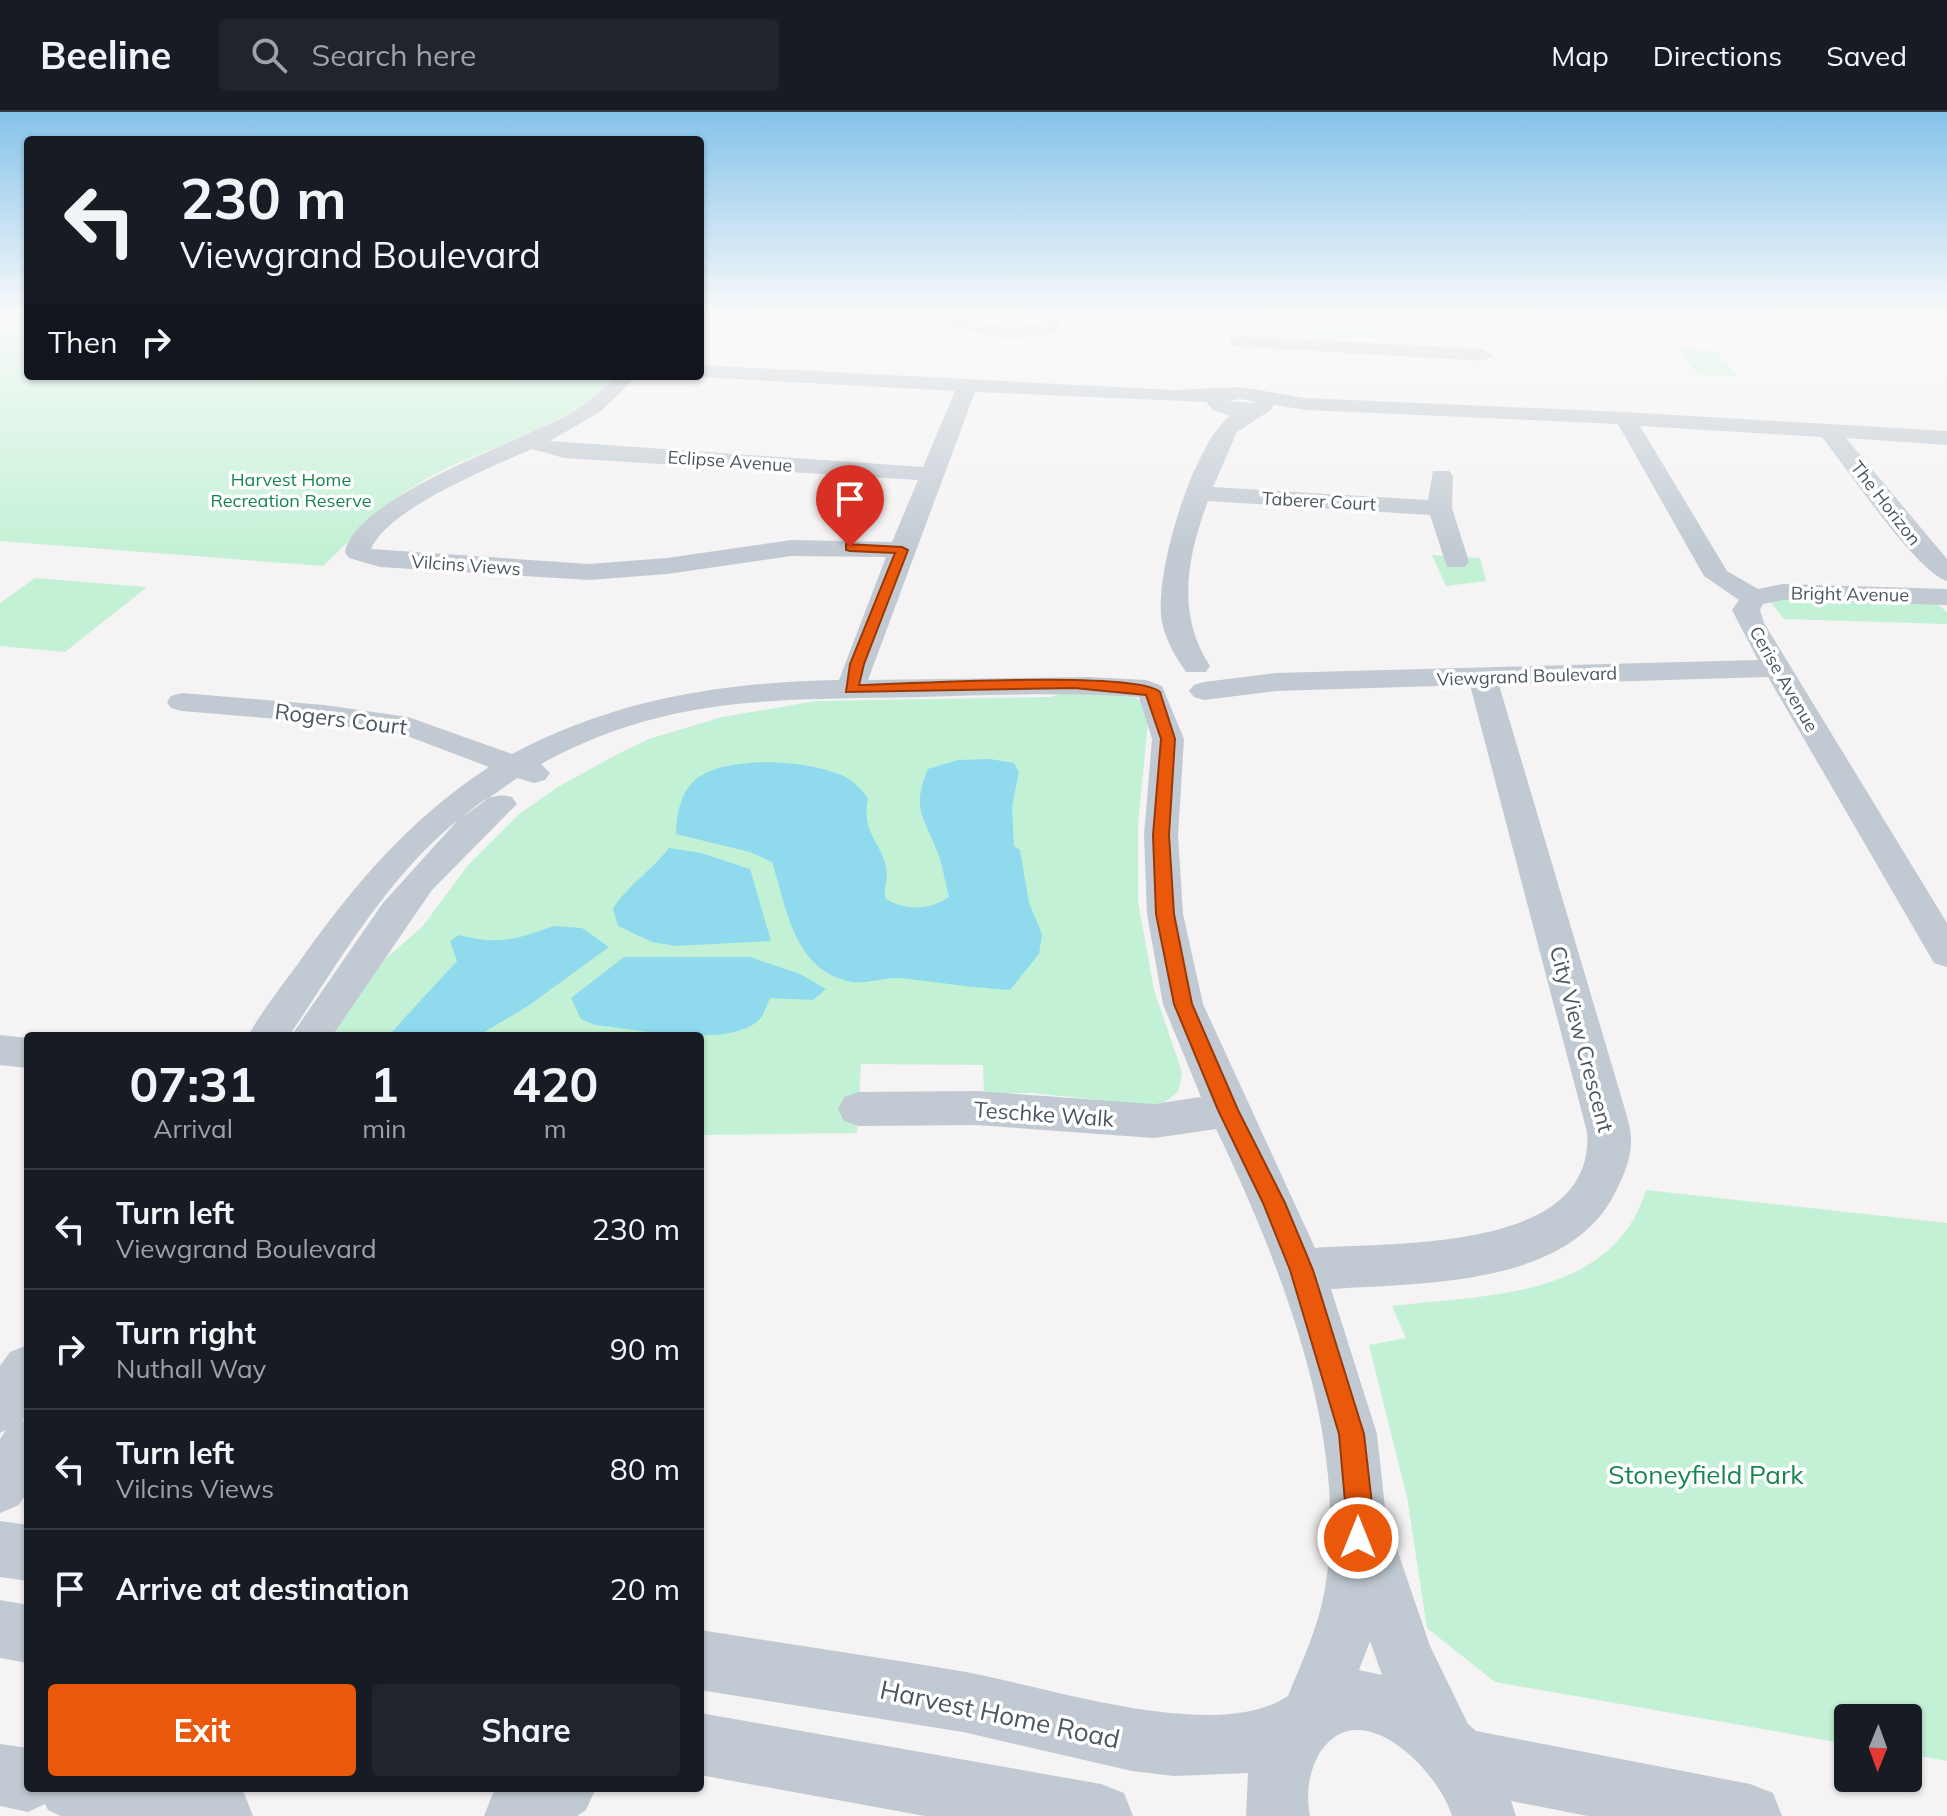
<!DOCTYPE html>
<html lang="en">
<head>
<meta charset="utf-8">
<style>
	:root { --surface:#171b24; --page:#20242c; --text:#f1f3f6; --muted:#9ea1a6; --line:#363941; --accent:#ea580c }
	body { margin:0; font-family:Mulish,sans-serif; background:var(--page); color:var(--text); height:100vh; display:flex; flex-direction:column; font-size:30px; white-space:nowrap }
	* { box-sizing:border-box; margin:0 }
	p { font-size:26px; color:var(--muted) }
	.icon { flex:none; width:44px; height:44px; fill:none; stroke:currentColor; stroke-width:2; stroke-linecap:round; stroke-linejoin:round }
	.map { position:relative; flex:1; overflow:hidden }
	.sheet { position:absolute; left:24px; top:920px; width:680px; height:760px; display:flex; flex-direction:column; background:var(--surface); border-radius:8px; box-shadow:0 2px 6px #0004 }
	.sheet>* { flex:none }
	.banner { position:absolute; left:24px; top:24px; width:680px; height:244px; border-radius:8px; box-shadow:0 2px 6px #0004; background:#171b24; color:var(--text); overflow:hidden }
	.needle { width:52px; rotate:181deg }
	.fabs { position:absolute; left:1834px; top:1592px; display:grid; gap:16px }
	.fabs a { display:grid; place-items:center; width:88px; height:88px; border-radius:8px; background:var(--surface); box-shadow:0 2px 6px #0004; font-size:40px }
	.pin { position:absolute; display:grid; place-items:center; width:68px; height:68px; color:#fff; margin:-82px -34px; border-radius:50% 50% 50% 0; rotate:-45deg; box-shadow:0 0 8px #0007 }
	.pin .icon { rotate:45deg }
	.me { position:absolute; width:88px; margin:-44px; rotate:0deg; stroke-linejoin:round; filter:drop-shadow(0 0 6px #0008) }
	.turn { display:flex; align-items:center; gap:28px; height:168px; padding:0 24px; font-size:36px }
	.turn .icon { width:104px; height:104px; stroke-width:2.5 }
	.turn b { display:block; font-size:56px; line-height:68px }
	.then { display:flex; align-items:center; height:76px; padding:0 24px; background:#0003; gap:16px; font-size:30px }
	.eta { display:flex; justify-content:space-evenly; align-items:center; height:136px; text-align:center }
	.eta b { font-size:48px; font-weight:700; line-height:56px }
	.primary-button { display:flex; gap:16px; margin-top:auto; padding:16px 24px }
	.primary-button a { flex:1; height:92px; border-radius:8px; background:var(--accent); color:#fff; font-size:32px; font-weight:700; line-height:92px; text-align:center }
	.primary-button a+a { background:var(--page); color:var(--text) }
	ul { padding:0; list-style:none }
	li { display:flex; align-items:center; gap:24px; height:120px; padding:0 24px; border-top:2px solid var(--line) }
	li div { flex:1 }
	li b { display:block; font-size:30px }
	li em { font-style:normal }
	header { display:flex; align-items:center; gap:48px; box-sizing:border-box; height:112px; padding:0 40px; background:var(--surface); border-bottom:2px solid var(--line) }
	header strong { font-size:38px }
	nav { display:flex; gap:44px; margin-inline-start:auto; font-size:28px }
	.search { width:560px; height:72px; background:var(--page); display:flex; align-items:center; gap:20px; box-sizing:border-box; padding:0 28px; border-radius:8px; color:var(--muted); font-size:30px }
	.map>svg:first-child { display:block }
</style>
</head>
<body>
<header>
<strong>Beeline</strong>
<div class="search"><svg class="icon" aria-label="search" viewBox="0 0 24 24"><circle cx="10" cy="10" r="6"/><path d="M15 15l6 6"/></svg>Search here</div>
<nav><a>Map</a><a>Directions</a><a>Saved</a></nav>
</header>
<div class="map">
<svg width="1947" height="1704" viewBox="0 0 1947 1704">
	<rect width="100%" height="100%" fill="#f5f3f3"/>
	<!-- green -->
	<path fill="#c3f1d5" d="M0,201H28V264H616C560,324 478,333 411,376C379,396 351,428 323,454L0,429Z
		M896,201H1047L1042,213C1004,226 936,207 896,201Z
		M1251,201H1380L1386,226L1263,220L1251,215Z
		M1411,201H1483L1488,214L1429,211L1426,202Z
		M1870,201H1917L1936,217L1885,215Z
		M1678,237L1715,238L1738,264L1699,263Z
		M1432,443L1480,446L1486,469L1446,474Z
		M35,466L147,475L65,540L0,534V491Z
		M1776,486L1935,490L1947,500V512L1784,507L1769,488Z
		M1067,580L1132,584L1141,589L1148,609L1138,714V790L1154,878L1182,960L1179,979L1165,990L1149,993L1032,981H984L983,953L861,952L857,1021L700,1023V924H328L383,849L423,814L468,753L519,702L558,675L618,642L649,627L722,605L816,589L1050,585Z
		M1646,1078L1947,1111V1649L1908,1642V1606H1848V1632L1495,1570L1427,1516L1407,1385L1369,1233L1406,1226L1392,1194C1485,1183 1613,1187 1646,1078Z"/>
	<!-- water -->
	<path fill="#90daee" d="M990,647L1014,651L1019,660L1012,694L1014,734L1020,738L1029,791L1042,822L1039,842L1010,878C973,876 937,870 900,866C884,865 867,872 852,870C794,859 787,797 772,750L750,740L676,722C677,703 679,685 693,670C720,642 806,648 841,663C853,668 860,676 868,686C860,723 884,731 887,761C887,771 883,777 886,787C906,799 930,798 949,785C945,770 943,755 938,741C924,705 911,697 928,657L958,648Z
		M669,736L701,741L750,757L771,829L676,834L652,830L618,814L613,797C623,778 653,757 669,736Z
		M553,814L582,816L609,835L528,894L478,924H388L457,849L450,829L459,823C498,833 516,828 553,814Z
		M624,845H750L800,862L826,877L813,888L770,886C767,893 764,903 759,908C728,937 635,917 595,913L581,907L571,886Z"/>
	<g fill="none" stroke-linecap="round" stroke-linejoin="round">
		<!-- minor -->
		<path fill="#c1cad2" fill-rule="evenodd" d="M860,201H928L1007,215L1042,212L1046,201H1064L1057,219L1036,225L1007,226L932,212L877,208Z
			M1237,224L1483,237L1493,243L1483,249L1230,234V226Z
			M700,253L1173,278L1240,275L1306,286L1625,300L1947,319V333L1846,326L1947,447V469C1917,461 1845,354 1822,325L1640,314L1727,459L1758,477L1783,472L1947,477V493L1783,488L1763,492L1760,498L1764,511L1947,811V855L1934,851L1768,565L1499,573L1621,984C1625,999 1632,1016 1631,1032C1630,1051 1622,1067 1614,1083C1566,1175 1420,1171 1331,1177L1377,1322L1386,1405L1430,1534L1468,1612L1476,1619L1750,1672L1773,1681L1782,1704H1588L1511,1689L1516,1704H1452C1438,1657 1357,1576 1318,1644C1308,1663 1306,1683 1310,1704H1246L1248,1661L1174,1664L1132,1659L963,1620L700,1578V1518C786,1532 873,1544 960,1559C1043,1573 1214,1633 1288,1584C1302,1549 1319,1514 1325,1476C1351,1328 1279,1148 1216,1017L1154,1026L976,1013L859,1014L844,1009L838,997L844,985L859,980L976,979L1154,992L1201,985L1163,892L1147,802L1144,723L1152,627L1139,585C1066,580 993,583 919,585C779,588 669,582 541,652L550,661L545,668L534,671L517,666L461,706C478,693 490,679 512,685L517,692L432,778L332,924H291L383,791L458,708C387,765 340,849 289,924H248C262,899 280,876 297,853C352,775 409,707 489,655L402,622L324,611L182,599L171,596L167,590L171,584L182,581L324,593L408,605L512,642C615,587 723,570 839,568L886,445L791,444L667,462L589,468L380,455L349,446L345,441C352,387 517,330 562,306C583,295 600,280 616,264H637L600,300L550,329L923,355L955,279L700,265L696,264H700ZM975,280L1206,290L1213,298L1230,304C1193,332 1153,464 1162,510C1166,529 1175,544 1186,560H1206L1210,554C1176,502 1187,445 1208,389L1430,403L1447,455H1465L1469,450L1452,396L1453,364L1449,359H1433L1428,388L1213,375L1237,320L1271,298L1274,293L1306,298L1618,312L1704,464L1739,488L1732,498L1758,548L1276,561L1204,570L1194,573L1189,579L1194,585L1204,588L1276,579L1470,573L1587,1020C1596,1141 1393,1130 1315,1136L1203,892L1183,802L1178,723L1184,627L1162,574L1146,568L1089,565L868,568ZM1240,287L1252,289L1253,291L1229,289ZM532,337L564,346L918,368L892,430L791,428L667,446L589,452L371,437C388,396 492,355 532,337ZM1370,1529L1382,1563L1359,1558Z
			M0,923L28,926V956L0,953Z
			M28,1233V1299L22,1309L28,1306V1379L19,1393L0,1401V1327L6,1318L0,1321V1254L10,1240Z
			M0,1409L28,1413V1469L0,1465Z
			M0,1488L28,1493V1551L0,1546Z
			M700,1601L1101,1672L1124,1681L1133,1704H925L700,1663Z
			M0,1632L28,1636V1676H231L244,1681L253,1704H61L48,1698L45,1692L28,1700L0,1694Z
			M503,1676H596L586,1698L577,1704H484L493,1681Z"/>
	</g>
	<!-- sky -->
	<linearGradient id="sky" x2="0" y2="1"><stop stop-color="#85c3ea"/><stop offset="0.46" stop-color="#fafafa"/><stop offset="1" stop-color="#fafafa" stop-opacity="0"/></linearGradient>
	<rect width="1947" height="440" fill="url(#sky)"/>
	<!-- route -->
	<path fill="#ea580c" stroke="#983908" stroke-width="2" d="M846,432L902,435L908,438L864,552L859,573C904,572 1137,558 1160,580L1175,627L1169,723L1174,802L1192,892L1238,998L1285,1091L1313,1158L1364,1322L1373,1401L1367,1436L1358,1440L1348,1436L1344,1426L1346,1401L1339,1322L1290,1158L1263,1091L1218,998L1174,892L1156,802L1153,723L1161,627L1146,583L1074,576L846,580L850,552L895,441L850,439L846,438Z"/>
	<g text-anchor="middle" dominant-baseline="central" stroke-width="7" stroke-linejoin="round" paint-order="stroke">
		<!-- far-street labels -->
		<g font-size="18" fill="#4a5661" stroke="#fff">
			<text transform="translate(730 349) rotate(4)">Eclipse Avenue</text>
			<text transform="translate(1319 389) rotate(3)">Taberer Court</text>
			<text transform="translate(1886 391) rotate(52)">The Horizon</text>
			<text transform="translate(466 453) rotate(4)">Vilcins Views</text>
			<text transform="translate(1850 482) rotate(1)">Bright Avenue</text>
			<text transform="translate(1527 564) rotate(-2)">Viewgrand Boulevard</text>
			<text transform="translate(1784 567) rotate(60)">Cerise Avenue</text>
		</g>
		<!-- far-park labels -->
		<g font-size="18" fill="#17864f" stroke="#fff">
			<text x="291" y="367">Harvest Home<tspan x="291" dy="21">Recreation Reserve</tspan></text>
		</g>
		<!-- street labels -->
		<g font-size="22" fill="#4a5661" stroke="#fff">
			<text transform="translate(341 607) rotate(7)">Rogers Court</text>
			<text transform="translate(1582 927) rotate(75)">City View Crescent</text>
			<text transform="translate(1044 1002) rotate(4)">Teschke Walk</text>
		</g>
		<!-- near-park labels -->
		<g font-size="26" fill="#17864f" stroke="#fff">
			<text x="1706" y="1362">Stoneyfield Park</text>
		</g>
		<!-- near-street labels -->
		<g font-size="26" fill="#4a5661" stroke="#fff">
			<text transform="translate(1000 1602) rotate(12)">Harvest Home Road</text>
		</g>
	</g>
</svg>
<div class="fabs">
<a><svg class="needle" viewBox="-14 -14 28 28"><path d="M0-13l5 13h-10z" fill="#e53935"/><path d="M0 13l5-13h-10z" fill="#9ea1a6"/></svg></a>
</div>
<div class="pin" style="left:850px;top:435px;background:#d93025"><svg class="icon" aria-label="arrive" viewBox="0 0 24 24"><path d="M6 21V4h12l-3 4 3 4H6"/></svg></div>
<svg class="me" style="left:1358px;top:1426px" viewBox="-20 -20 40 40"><circle r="17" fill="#ea580c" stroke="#fff" stroke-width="3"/><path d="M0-11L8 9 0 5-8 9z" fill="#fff"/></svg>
<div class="banner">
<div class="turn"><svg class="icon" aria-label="left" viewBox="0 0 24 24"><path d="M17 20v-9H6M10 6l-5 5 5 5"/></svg><div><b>230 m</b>Viewgrand Boulevard</div></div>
<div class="then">Then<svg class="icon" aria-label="right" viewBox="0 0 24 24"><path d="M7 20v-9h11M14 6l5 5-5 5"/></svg></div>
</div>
<section class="sheet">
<div class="eta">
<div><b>07:31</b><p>Arrival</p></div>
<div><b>1</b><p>min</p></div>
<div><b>420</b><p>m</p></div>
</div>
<ul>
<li><svg class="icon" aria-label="left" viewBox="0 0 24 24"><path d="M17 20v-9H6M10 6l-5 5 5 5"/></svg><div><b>Turn left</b><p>Viewgrand Boulevard</p></div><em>230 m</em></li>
<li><svg class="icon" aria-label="right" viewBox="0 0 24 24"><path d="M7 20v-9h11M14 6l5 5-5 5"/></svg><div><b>Turn right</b><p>Nuthall Way</p></div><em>90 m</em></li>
<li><svg class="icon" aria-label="left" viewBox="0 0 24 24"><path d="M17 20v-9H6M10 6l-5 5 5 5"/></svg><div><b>Turn left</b><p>Vilcins Views</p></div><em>80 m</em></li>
<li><svg class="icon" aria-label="arrive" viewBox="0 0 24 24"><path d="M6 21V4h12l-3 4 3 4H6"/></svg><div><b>Arrive at destination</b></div><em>20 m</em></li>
</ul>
<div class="primary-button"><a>Exit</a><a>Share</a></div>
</section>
</div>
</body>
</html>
